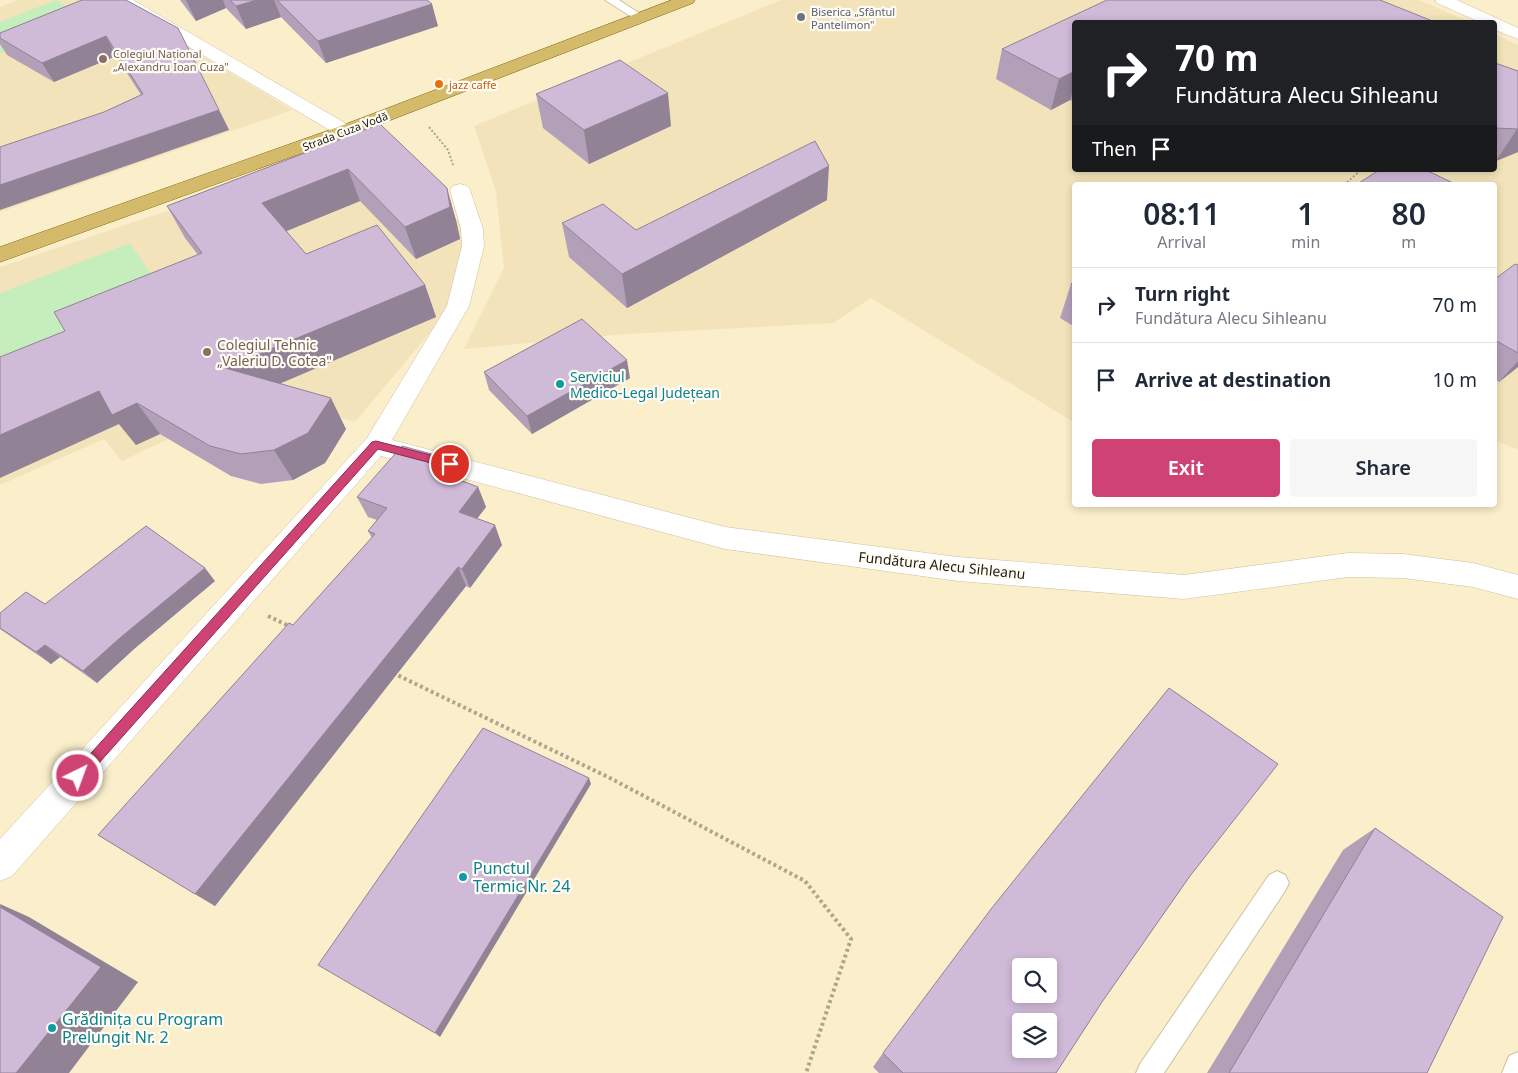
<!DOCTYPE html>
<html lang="en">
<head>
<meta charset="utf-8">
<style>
	:root { --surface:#fff; --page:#f6f6f7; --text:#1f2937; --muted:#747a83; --line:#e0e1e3; --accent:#cf4274 }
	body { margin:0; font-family:"Noto Sans",sans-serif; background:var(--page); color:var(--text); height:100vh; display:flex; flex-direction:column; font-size:19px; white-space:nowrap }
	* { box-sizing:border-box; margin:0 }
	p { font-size:16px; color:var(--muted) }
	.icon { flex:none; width:28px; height:28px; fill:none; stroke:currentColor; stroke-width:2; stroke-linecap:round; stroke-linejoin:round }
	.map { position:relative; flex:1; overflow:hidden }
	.drawer { position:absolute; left:1072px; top:182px; width:425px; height:325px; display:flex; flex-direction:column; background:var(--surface); border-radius:5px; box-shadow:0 2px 8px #0003 }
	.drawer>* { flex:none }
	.banner { position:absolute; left:1072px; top:20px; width:425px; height:152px; border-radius:5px; box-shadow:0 2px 8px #0003; background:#202124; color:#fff; overflow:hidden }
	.tools { position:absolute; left:1012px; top:958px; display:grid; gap:10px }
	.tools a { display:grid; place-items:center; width:45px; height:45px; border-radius:5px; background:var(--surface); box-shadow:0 2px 8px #0003; font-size:25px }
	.pin { position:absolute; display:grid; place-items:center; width:42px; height:42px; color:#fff; margin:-21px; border:2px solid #fff; border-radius:50%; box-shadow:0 1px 5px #0007 }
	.me { position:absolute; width:55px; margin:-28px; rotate:42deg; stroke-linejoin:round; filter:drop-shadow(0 0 4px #0008) }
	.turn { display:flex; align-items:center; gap:18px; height:105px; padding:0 20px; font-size:22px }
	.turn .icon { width:65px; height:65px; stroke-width:2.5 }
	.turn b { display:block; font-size:35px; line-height:42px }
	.then { display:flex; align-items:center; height:48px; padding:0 20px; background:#0003; gap:10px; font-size:19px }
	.eta { display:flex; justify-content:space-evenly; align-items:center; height:85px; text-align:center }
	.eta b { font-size:30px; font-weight:600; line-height:35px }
	.button { display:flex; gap:10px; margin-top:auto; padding:10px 20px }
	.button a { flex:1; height:58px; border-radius:5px; background:var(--accent); color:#fff; font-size:20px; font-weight:600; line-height:58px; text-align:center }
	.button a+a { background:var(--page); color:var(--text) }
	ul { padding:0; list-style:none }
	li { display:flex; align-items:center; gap:15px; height:75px; padding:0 20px; border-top:1px solid var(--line) }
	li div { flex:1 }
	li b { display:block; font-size:19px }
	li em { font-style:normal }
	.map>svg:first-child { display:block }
</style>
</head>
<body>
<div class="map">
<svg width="1518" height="1073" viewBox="0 0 1518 1073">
	<rect width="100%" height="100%" fill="#fbeecb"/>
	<!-- built -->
	<path fill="#f2e3ba" d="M18,0H110L292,110L0,212V7Z
		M781,0H1419L1470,22H1075V170H1495V34L1518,45V449L1495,441V185H1075V423L871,298L833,323L625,334L464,349L504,268L496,191L474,126Z
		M376,141L472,234L449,310L355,422L263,394L122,461L104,439L0,485V267Z"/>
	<!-- green -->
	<path fill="#c6eebd" d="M56,0L88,18L0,53V22Z
		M130,243L168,299L0,368V293Z"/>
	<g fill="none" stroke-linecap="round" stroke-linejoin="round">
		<defs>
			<path id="lane" d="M605,0H619L645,17L643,19H635Z
				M1277,871L1285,875L1289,883L1285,891L1164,1073H1136L1140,1064L1269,875Z
				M1518,1052V1073H1502L1509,1056Z"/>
			<path id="street" d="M460,184L467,186L470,190L483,229L484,246L469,306L392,440L725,527L958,557L1184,575L1348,553L1403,554L1473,563L1518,575V599L1473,587L1403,578L1348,577L1184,599L958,581L725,549L381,456L12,876L0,881V839L367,438L447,306L462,246L461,229L450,190L453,186Z"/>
			<path id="secondary" d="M113,0H133L352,127L355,131L352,135L345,137L338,135L115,3Z
				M1435,0H1457L1518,28V39L1495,30V22H1479L1437,3Z"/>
			<path id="primary" d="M672,0H695L693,3L352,135L0,262V247L338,127Z"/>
		</defs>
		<!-- lane casing -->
		<use href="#lane" stroke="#cdc09f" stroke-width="2"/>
		<!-- street casing -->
		<use href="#street" stroke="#cdc09f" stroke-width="1"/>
		<!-- secondary casing -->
		<use href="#secondary" stroke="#cdc09f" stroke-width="1"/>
		<!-- primary casing -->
		<use href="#primary" stroke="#81660b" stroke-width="1"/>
		<!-- path-far1 -->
		<path stroke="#afa58a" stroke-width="2" stroke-dasharray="2 2" stroke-linecap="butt" d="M429,127L448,150L453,165
			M1344,185L1361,170"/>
		<!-- path -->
		<path stroke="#afa58a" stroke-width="4" stroke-dasharray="3 3" stroke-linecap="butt" d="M268,616L289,626
			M393,673L608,777L805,881L851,939L806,1073"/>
		<!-- lane -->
		<use href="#lane" fill="#fff" fill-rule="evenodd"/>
		<!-- street -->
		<use href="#street" fill="#fff" fill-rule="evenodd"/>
		<!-- secondary -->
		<use href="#secondary" fill="#fff" fill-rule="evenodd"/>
		<!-- primary -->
		<use href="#primary" fill="#d3bb6b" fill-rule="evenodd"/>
	</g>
	<!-- wall -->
	<path fill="#b2a0b9" d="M82,0L219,110L229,130L104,112L141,95L116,56L54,82L7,55L0,44V33Z
		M180,0H427L438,26L326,63L281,17L246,29L226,8L196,21Z
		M1075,22V102L1070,100L1051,110L996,79L1002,49Z
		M1495,63L1518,71V152L1496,161H1495Z
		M536,94L671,126L589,164L543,128Z
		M380,124L456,220L460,239L416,259L360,201L286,231L306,254L425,285L436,317L280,383L346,429L325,463L293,480L261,484L231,476L160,434L136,445L119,424L65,331L198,255L185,238L167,206Z
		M827,200L627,308L569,257L562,223L636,230Z
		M1518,265V367L1499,382L1495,379V279Z
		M1075,280V327L1060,318L1071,284Z
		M484,372L630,378L532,434L489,390Z
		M458,479L478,487L486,507L477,519L502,545L470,588L466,586L215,906L98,835L293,625L372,538L368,531L377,520L368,517L357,497Z
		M215,581L134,649L97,683L60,657L51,664L0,629V613L45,604Z
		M1375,828L1427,1073H1207L1343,850Z
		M1190,876L1102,1002L1056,1073H879L873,1067L883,1053Z"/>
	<!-- shaded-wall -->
	<path fill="#918296" d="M186,0H223L226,8L196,21Z
		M257,0H274L281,17L246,29L236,6Z
		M432,4L438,26L326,63L318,41Z
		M106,36L116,56L54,82L42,63Z
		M1075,71V83L1070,100L1051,110L1059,79Z
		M668,93L671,126L589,164L584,130Z
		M219,110L229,130L0,210V185Z
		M1517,129H1518V152L1496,161Z
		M829,166L827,200L627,308L622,274Z
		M348,169L360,201L277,235L262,203Z
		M447,188L456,220L460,239L416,259L405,227Z
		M425,285L436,317L244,399L225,368Z
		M627,360L630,378L532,434L527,416Z
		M1518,361V367L1499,382Z
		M99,391L137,403L160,434L136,445L119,424L0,478V435Z
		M331,398L346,429L325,463L293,480L274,450Z
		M450,459L458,479L439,472Z
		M478,487L486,507L467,531L459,512Z
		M495,525L502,545L470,588L462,569Z
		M458,567L466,586L215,906L195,894Z
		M205,568L215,581L134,649L97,683L83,671L121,637Z
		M45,645L60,657L51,664L36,652Z
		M589,778L591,784L440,1037L435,1033Z
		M0,904L29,917L138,982L69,1073H16Z"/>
	<!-- building -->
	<path fill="#cfbad7" stroke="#918296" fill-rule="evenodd" d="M82,0H126L178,28L219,110L0,185V147L104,112L143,94L106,36L42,63L0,38V33Z
		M230,0H257L236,6Z
		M277,0H427L432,4L318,41Z
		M1107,0H1380L1435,22H1075V71L1059,79L1002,49Z
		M620,60L668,93L584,130L536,94Z
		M1495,63L1518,71V129H1517L1495,128Z
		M380,124L447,188L450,207L405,227L348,169L262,203L306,254L377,225L425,285L225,368L331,398L308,433L274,450L241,454L210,446L137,403L112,415L99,391L0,435V357L65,331L54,312L202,253L167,206Z
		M815,141L829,166L622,274L562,223L603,204L636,230Z
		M1379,170H1426L1451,182L1447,185H1356Z
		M1515,264L1518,265V353L1495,340V279Z
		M1075,280V286L1071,284Z
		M582,319L627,360L527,416L484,372Z
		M402,446L450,459L439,472L478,487L459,512L495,525L462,569L458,567L195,894L98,835L289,623L293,625L375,534L368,531L387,508L357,497Z
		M146,526L205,568L121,637L83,671L45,645L36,652L0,628V613L26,592L45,604Z
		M1169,688L1278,764L1190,876L1102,1002L1056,1073H903L883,1053L991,909ZM1021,966H1049V994H1021ZM1021,1021H1049V1049H1021Z
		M483,728L589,778L435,1033L318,965Z
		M1375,828L1503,917L1427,1073H1229Z
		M0,907L101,967L16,1073H0Z"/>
	<!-- route -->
	<path fill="#cf4274" stroke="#872b4b" d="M376,441L450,460L455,464L450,468L378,449L83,781L78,783L74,781L72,776L74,772L372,442Z"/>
	<!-- markers -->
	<circle fill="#6b7280" stroke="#fefcf5" stroke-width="2" cx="801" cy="17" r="5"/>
	<g fill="#8d6e63" stroke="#fefcf5" stroke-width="2">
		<circle cx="103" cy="59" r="5"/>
		<circle cx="207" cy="352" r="5"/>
	</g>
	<circle fill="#e8710a" stroke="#fefcf5" stroke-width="2" cx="439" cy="84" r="5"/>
	<g fill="#0f9aa8" stroke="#fefcf5" stroke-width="2">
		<circle cx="560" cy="384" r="5"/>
		<circle cx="463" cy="877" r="5"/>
		<circle cx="52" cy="1028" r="5"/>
	</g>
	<g text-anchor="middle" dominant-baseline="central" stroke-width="4.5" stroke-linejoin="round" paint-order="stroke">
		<!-- far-worship labels -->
		<g font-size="11" fill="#5b616d" stroke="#fefcf5" text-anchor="start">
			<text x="811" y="11">Biserica „Sfântul<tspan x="811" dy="13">Pantelimon"</tspan></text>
		</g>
		<!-- far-education labels -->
		<g font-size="11" fill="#785e54" stroke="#fefcf5" text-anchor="start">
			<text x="113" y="53">Colegiul Național<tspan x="113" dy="13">„Alexandru Ioan Cuza"</tspan></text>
		</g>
		<!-- far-food labels -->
		<g font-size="11" fill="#c56008" stroke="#fefcf5" text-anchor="start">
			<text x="449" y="84">jazz caffe</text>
		</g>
		<!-- far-street labels -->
		<g font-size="11" fill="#1f1b0e" stroke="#fefcf5">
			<text transform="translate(345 131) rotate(-21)">Strada Cuza Vodă</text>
		</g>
		<!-- education labels -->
		<g font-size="14" fill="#785e54" stroke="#fefcf5" text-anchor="start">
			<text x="217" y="344">Colegiul Tehnic<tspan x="217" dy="16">„Valeriu D. Cotea"</tspan></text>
		</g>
		<!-- culture labels -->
		<g font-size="14" fill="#0d838f" stroke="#fefcf5" text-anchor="start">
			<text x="570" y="376">Serviciul<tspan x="570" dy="16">Medico-Legal Județean</tspan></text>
		</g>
		<!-- street labels -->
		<g font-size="14" fill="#1f1b0e" stroke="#fefcf5">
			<text transform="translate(942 565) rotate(6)">Fundătura Alecu Sihleanu</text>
		</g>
		<!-- near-culture labels -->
		<g font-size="16" fill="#0d838f" stroke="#fefcf5" text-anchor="start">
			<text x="473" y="868">Punctul<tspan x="473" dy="18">Termic Nr. 24</tspan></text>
			<text x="62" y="1019">Grădinița cu Program<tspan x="62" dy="18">Prelungit Nr. 2</tspan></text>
		</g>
	</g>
</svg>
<div class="tools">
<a><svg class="icon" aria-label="search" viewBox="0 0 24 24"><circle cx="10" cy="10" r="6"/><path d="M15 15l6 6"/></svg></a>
<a><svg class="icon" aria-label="layers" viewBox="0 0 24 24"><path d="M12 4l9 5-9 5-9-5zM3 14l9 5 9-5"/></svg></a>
</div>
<div class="pin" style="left:450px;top:464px;background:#d93025"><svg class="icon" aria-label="arrive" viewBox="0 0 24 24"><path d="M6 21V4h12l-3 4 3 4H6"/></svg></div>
<svg class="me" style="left:78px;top:776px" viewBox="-20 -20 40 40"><circle r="17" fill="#cf4274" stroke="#fff" stroke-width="3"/><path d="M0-11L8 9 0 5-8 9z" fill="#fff"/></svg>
<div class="banner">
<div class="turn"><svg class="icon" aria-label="right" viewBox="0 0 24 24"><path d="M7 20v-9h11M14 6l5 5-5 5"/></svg><div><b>70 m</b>Fundătura Alecu Sihleanu</div></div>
<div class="then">Then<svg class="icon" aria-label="arrive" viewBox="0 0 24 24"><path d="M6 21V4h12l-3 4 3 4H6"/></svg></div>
</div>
<section class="drawer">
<div class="eta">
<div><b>08:11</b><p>Arrival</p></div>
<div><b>1</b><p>min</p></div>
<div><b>80</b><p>m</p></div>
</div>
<ul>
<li><svg class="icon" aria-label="right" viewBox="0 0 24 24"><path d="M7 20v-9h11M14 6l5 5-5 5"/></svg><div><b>Turn right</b><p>Fundătura Alecu Sihleanu</p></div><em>70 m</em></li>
<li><svg class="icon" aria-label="arrive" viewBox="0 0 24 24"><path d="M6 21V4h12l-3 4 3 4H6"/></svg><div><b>Arrive at destination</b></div><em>10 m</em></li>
</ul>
<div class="button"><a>Exit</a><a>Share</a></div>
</section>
</div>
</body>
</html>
